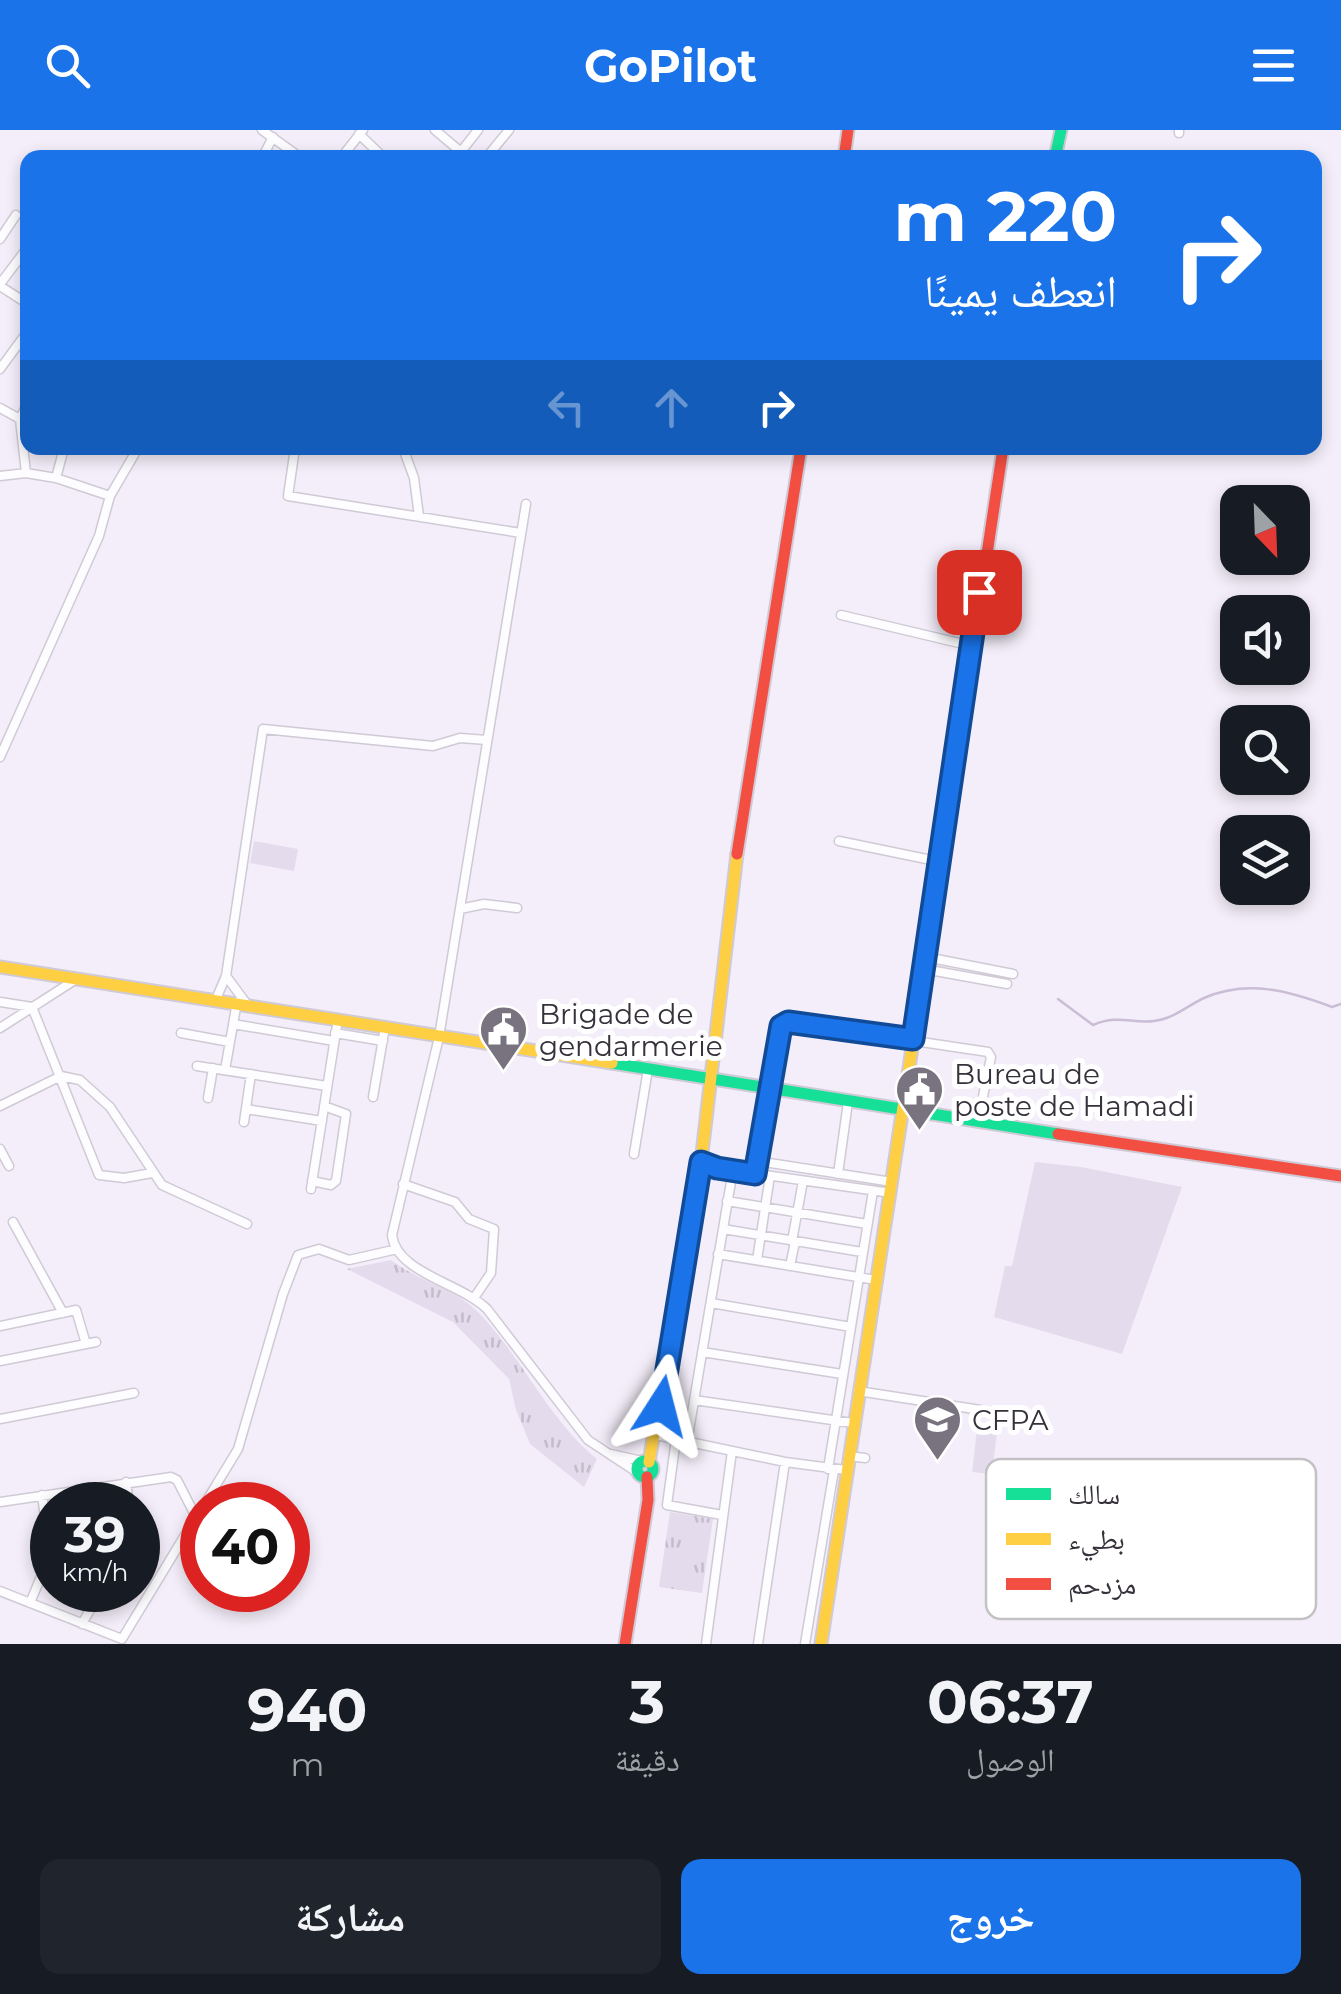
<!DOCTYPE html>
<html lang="ar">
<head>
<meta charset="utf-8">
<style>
	:root { --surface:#171b24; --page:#20242c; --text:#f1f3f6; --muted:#9ea1a6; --accent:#1a73e8 }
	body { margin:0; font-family:Montserrat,"Noto Naskh Arabic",sans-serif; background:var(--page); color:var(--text); direction:rtl; height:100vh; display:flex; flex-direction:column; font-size:38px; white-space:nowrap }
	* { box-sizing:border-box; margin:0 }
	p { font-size:32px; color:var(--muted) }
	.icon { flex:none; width:55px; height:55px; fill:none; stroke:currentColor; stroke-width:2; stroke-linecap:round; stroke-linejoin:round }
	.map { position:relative; height:1514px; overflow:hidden; direction:ltr }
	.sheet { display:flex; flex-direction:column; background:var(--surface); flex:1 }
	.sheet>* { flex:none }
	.hud { position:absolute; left:20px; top:20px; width:1302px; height:305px; border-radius:20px; box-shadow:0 5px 15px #0003; direction:rtl; background:#1a73e8; color:#fff; overflow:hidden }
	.needle { width:65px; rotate:157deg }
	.tools { position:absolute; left:1220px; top:355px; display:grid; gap:20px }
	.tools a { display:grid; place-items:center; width:90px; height:90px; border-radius:20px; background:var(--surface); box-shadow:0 5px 15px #0003; font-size:50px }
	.speed { position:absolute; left:30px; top:1352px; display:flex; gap:20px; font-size:50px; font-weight:700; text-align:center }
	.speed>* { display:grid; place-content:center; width:130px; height:130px; border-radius:50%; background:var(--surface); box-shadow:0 5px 15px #0003; line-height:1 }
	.speed small { font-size:25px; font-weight:400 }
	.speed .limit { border:15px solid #d22; background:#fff; color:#111 }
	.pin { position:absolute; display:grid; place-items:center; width:85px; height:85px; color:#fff; margin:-42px; border-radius:20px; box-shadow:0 5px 15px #0006 }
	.me { position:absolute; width:110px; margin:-55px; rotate:9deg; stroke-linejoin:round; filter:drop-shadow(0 0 8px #0008) }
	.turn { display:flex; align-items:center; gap:35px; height:210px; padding:0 40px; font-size:45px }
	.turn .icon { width:130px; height:130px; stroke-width:2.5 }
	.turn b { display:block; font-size:70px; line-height:85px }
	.lanes { display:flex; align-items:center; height:95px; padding:0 40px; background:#0003; justify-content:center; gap:50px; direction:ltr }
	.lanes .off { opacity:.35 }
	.eta { display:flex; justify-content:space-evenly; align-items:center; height:170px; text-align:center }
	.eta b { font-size:60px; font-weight:700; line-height:70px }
	.button { display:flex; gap:20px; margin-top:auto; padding:20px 40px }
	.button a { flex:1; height:115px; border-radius:20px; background:var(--accent); color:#fff; font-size:40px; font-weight:700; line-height:115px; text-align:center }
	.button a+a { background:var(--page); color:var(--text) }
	header { display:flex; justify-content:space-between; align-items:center; height:130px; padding:0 40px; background:var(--accent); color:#fff; font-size:45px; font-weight:700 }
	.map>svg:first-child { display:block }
</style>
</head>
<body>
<header><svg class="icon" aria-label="menu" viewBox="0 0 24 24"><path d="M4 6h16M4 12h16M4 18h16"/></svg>GoPilot<svg class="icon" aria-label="search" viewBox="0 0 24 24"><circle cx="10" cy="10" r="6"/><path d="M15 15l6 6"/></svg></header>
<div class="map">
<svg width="1341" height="1514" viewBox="0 0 1341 1514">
	<defs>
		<pattern id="grass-tufts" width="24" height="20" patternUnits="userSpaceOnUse" patternTransform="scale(2.5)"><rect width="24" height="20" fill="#e4dbec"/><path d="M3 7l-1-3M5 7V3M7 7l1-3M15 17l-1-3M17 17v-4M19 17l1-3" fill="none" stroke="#c4bccb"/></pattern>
	</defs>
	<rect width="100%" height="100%" fill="#f4eefa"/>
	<!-- grass -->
	<path fill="url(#grass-tufts)" d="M391,1130C418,1151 454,1158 478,1182C522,1227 548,1289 597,1329L584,1357L530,1314L516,1280L509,1249L453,1192L347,1139Z
		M670,1382L713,1389L702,1463L659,1457Z"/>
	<!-- pitch -->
	<path fill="#e4dbec" d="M254,711L298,719L294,741L250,733Z
		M1035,1032L1081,1037L1182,1057L1122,1224L994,1187L1005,1136H1012Z
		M977,1300L997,1302L992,1344L972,1342Z"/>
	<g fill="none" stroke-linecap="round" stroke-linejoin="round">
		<!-- stream -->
		<path stroke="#cabdd6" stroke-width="2.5" d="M1058,869L1093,895C1119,884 1131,894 1154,891C1173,889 1187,876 1204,868C1248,849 1289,861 1332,877L1341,874"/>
		<defs>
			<path id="street" d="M262,0L301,28
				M435,0L461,22
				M1179,3V0
				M359,4L384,28
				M262,28L273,7
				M341,28L363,0
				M456,28L478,0
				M486,28L509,0
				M0,109L16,85
				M0,154L28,117
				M0,156L28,174
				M0,239L28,201
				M0,278L20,289L28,272
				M295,318L288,366L521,403
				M403,318L414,348L419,386
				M26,343L56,348L110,366L138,318
				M0,346L26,343L20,289
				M56,348L64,318
				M526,374L439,907L392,1105C396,1143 461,1153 487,1179L588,1310L638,1343
				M841,485L972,516
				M0,627L99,406L110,366
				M839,711L941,732
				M460,779L484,774L517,778
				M926,827L1013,844
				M924,839L1007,854
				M226,846L246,873
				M216,869L226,846L263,599L433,616L460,608L487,610
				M0,872L32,877L99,1045L124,1048L152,1043
				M233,894L334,911
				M0,898L78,848
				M181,903L230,912
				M335,903L383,911
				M197,936L327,956
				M225,940L237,872
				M373,967L385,897
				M208,968L213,938
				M0,976L61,946L80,950L110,977L162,1055L247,1094
				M246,979L322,991
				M244,992L251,944
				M0,1019L9,1036
				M634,1024L648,939
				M757,1031L892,1052
				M701,1032L717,1038L891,1063
				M755,1044L781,896L788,892L988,922L991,927L978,991
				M838,1044L848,972
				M312,1051L331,1055L336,1051L346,984L324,976
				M403,1054L455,1072L469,1089L494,1099L491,1143L474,1168
				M311,1059L338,889
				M727,1071L867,1094
				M13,1092L63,1183
				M723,1099L862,1122
				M792,1111L803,1051
				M718,1124L876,1150
				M757,1130L770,1046
				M790,1136L795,1112
				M711,1173L851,1197
				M0,1196L76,1180L86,1214
				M702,1222L842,1244
				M0,1231L96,1212
				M858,1261L987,1281
				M694,1270L853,1293
				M0,1289L134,1263
				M656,1305L785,1332L846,1340
				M676,1309L667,1375L722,1385
				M687,1312L733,1040
				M611,1324L642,1331
				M848,1326L865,1328
				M828,1339L873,1061
				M126,1352L129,1375
				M0,1372L171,1347L177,1350L196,1387L122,1509L0,1461
				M204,1375L238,1319L283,1164L298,1125L319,1119L349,1130L393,1120
				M30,1473L50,1425L42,1365
				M82,1494L101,1460
				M706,1514L732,1321
				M758,1514L785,1332
				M805,1514L834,1340"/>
			<path id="fast" d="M1055,28L1061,0
				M612,933L1058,1004
				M637 1339a8 8 0 1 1 16 0a8 8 0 1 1-16 0Z"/>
			<path id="slow" d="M0,837L612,933
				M649,1332L701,1032L737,724
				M821,1514L925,833"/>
			<path id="jam" d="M844,28L848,0
				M737,724L801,318
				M925,833L1003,318
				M1058,1004L1341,1046
				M625,1514L648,1370L647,1347"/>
		</defs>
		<!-- street casing -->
		<use href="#street" stroke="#cfcad5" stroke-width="11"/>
		<!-- fast casing -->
		<use href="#fast" stroke="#cfcad5" stroke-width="15"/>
		<!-- slow casing -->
		<use href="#slow" stroke="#cfcad5" stroke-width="15"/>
		<!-- jam casing -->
		<use href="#jam" stroke="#cfcad5" stroke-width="15"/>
		<!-- street -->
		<use href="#street" stroke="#fdfcfe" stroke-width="8"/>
		<!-- fast -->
		<use href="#fast" stroke="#16e098" stroke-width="11"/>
		<!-- slow -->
		<use href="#slow" stroke="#ffcf43" stroke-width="11"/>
		<!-- jam -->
		<use href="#jam" stroke="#f24e42" stroke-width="11"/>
	</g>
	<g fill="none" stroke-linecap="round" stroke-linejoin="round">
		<defs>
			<path id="route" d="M661,1276L701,1032L717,1038L755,1044L781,896L788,892L913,909L979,462"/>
		</defs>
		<!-- route casing -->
		<use href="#route" stroke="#114b97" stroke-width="25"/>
		<!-- route -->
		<use href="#route" stroke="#1a73e8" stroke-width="18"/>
	</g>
	<!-- icons -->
	<defs>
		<symbol id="civic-pin" viewBox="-11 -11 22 30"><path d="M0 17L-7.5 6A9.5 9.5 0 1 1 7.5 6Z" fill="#78737e" stroke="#fff"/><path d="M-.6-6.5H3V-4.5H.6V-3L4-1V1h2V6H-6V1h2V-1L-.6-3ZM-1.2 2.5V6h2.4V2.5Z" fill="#fff"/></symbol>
		<symbol id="university-pin" viewBox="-11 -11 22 30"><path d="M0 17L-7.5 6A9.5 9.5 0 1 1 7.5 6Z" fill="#78737e" stroke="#fff"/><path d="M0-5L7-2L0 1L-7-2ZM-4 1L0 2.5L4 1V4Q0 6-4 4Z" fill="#fff"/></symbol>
	</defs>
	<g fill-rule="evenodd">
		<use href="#civic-pin" x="476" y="872" width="55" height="75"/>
		<use href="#civic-pin" x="892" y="932" width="55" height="75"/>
		<use href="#university-pin" x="910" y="1262" width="55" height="75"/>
	</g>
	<g text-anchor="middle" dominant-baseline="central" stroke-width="10" stroke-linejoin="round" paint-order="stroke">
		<!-- poi labels -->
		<g font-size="28" fill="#36313b" stroke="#fff" text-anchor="start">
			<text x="539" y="884">Brigade de<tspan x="539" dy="32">gendarmerie</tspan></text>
			<text x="954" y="944">Bureau de<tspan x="954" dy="32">poste de Hamadi</tspan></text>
			<text x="972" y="1290">CFPA</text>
		</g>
	</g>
	<!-- legend -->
	<rect x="986" y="1329" width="330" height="160" rx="15" fill="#fff" stroke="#c3c1c4" stroke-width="2.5"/>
	<rect x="1006" y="1358" width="45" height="12" fill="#16e098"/>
	<rect x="1006" y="1403" width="45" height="12" fill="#ffcf43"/>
	<rect x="1006" y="1448" width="45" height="12" fill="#f24e42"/>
	<g font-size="28" fill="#36313b">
		<text x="1068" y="1374">سالك</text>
		<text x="1068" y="1419">بطيء</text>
		<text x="1068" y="1464">مزدحم</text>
	</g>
</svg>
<div class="tools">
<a><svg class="needle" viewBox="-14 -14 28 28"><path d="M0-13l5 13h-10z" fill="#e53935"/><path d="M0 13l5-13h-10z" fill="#9ea1a6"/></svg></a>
<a><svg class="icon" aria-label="sound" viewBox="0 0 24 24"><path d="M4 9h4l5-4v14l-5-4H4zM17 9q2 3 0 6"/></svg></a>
<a><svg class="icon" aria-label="search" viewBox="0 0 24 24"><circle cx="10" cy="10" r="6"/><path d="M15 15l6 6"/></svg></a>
<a><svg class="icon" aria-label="layers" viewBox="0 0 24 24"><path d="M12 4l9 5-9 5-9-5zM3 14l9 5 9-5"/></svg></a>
</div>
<div class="speed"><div>39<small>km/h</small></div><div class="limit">40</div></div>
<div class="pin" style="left:979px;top:462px;background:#d93025"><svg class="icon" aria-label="arrive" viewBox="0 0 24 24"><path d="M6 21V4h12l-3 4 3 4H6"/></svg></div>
<svg class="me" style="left:661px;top:1276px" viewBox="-20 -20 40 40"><path d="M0-17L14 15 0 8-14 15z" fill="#1a73e8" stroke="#fff" stroke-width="4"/></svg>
<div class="hud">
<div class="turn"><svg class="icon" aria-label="right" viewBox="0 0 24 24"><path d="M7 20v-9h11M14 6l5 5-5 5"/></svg><div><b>220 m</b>انعطف يمينًا</div></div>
<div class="lanes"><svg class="icon off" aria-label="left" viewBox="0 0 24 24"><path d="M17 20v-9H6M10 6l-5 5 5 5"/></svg><svg class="icon off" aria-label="ahead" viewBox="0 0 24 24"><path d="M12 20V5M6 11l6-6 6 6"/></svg><svg class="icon" aria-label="right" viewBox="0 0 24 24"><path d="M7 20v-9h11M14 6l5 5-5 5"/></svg></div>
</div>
</div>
<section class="sheet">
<div class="eta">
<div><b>06:37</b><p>الوصول</p></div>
<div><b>3</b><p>دقيقة</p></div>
<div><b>940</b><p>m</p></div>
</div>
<div class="button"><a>خروج</a><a>مشاركة</a></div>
</section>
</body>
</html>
